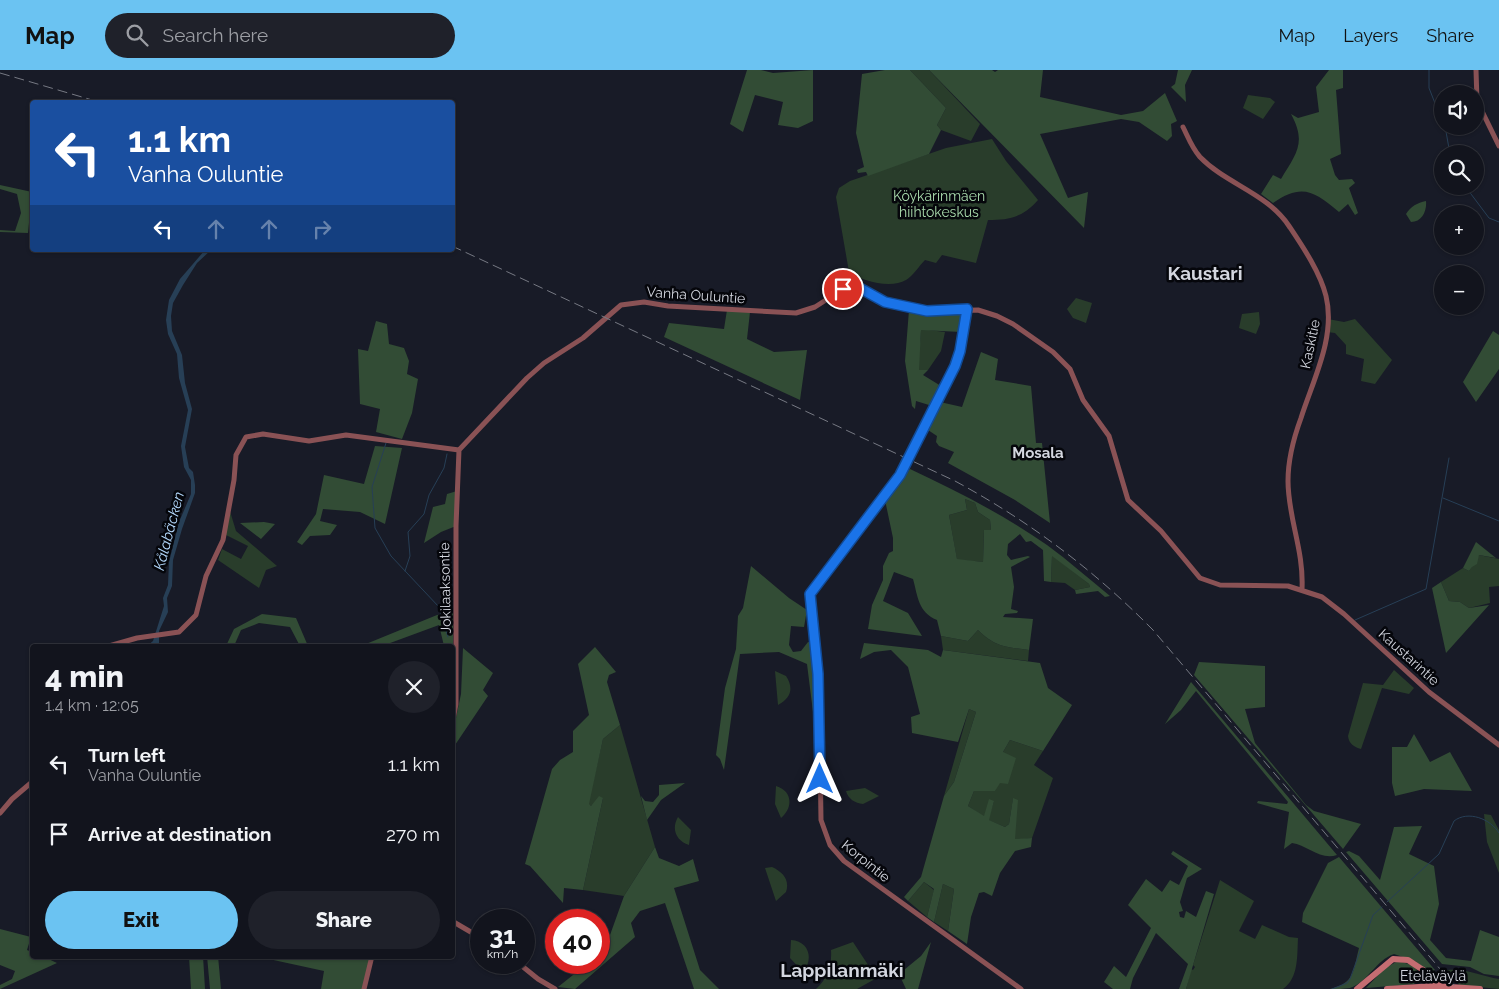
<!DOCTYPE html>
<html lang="en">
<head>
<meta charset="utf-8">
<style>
	:root { --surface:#12141d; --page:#1f212a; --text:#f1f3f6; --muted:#9c9ea4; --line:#31333b; --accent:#6bc3f2 }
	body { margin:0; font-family:Raleway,sans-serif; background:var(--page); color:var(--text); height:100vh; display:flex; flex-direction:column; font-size:19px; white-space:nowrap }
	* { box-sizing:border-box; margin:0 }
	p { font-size:16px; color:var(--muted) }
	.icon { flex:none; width:28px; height:28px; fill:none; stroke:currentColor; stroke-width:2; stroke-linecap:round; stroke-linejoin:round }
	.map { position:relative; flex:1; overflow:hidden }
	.sheet { position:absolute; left:30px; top:574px; width:425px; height:315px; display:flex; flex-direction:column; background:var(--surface); border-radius:5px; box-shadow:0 1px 4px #0004,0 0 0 1px var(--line) }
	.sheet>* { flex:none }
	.hud { position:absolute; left:30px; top:30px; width:425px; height:152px; border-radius:5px; box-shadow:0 1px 4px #0004,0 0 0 1px var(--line); background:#1a4fa0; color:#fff; overflow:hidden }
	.buttons { position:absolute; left:1434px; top:15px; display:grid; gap:10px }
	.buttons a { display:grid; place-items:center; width:50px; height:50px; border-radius:50%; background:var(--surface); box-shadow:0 1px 4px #0004,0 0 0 1px var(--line); font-size:25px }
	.speed { position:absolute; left:470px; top:839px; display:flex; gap:10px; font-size:25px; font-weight:700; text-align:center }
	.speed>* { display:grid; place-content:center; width:65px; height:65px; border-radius:50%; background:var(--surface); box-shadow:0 1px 4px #0004,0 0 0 1px var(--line); line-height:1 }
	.speed small { font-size:12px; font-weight:400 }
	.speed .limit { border:8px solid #d22; background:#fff; color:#111 }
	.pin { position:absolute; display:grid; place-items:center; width:42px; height:42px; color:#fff; margin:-21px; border:2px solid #fff; border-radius:50%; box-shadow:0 1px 5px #0007 }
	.me { position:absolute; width:55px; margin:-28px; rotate:0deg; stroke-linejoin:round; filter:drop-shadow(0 0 4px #0008) }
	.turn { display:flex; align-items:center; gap:18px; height:105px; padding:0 15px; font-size:22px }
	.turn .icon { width:65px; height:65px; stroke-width:2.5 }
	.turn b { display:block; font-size:35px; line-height:42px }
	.lanes { display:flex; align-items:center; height:48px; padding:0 15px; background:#0003; justify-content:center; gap:25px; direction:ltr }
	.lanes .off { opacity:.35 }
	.round { display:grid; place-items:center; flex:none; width:52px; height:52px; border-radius:26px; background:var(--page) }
	.summary { display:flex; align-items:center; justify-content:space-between; height:85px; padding:0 15px }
	h1 { font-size:30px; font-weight:800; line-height:38px }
	.button { display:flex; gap:10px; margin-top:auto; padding:10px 15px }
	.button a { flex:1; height:58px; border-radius:30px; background:var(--accent); color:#111; font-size:20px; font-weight:800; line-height:58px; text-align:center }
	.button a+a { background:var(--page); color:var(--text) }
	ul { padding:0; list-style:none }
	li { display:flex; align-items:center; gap:15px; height:70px; padding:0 15px }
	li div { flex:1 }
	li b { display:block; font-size:19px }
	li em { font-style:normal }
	header { display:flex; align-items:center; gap:30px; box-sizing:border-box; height:70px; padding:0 25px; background:var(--accent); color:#111 }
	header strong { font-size:24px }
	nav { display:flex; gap:28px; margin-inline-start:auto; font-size:18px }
	.search { width:350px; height:45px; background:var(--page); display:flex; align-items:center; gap:12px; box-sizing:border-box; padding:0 18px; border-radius:28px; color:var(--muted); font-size:19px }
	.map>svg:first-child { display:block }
</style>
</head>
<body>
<header>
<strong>Map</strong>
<div class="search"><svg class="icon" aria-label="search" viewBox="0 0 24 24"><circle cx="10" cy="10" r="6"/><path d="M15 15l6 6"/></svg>Search here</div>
<nav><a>Map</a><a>Layers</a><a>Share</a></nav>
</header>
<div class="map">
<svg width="1499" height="919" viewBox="0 0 1499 919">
	<rect width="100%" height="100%" fill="#181b27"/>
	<!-- green -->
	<path fill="#293d2b" d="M910,0H929L980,54L971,71L941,60L937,55L946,38Z
		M1248,25L1270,28L1275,32L1263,49L1243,38Z
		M992,69L1006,91L1038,130C1023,147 1010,150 988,150L976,193L942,185L936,193L925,190C919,196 913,206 906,210C891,219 861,211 849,202L836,127L839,118L850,111L946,78Z
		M1076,228L1092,233L1086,253L1073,248L1067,239Z
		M1259,242L1260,254L1256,264L1239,258L1242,244Z
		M1328,249L1344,252L1355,249L1392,290L1375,314L1361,311L1364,289L1346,284V275L1335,263L1327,262Z
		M921,259L945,262L941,281L928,300H919C917,287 921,273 921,259Z
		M965,429L975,433L978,442L990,450L991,460H984L983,492L957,490L949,445L967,440Z
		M229,438L236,461L277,496L266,500L259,518L218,490L222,479L241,489L248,476L226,465Z
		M1052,485L1089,514L1090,517L1075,520L1065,513L1051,512Z
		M1479,485L1499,489V516L1489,517L1490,533L1469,538L1460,532L1449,531L1441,512L1463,498L1469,501Z
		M978,560C995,577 1006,577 1029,580L1028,591L943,580L941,566L968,571Z
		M1394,600L1414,618L1409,624L1382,618L1361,679C1354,677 1349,674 1348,666L1363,613L1383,615Z
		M775,601L786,606C794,618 791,628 778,635Z
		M969,639L976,642L954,712L944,726Z
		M620,655L655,777L624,826L583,820L603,728L591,736L588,734L603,669Z
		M1010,670L1043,681L1034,695L1053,708L1032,768L1015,770L1013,729L1009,754L1005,757L988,750L994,731L984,747L968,736L974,721H995L1003,682Z
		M776,716C793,721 793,738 781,748L775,734Z
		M865,718L879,726L863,734C855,733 848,729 846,721Z
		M1484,744L1491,745L1499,760V803L1487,772Z
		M678,747L691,760L689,775C676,771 671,759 678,747Z
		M772,797C783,802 790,810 786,822L776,831L765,798Z
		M1220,810L1254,831L1239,861L1255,869L1262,855L1289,867L1298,868C1297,885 1299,908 1283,919H1186L1191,899L1193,900L1195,897L1193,895Z
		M924,812L934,820L927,847L908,831Z
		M943,814L954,819L948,861L934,852Z
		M791,870C809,871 814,889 803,902L790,888Z
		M853,872L876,907L875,909L857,919H816C828,908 832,896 831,880Z
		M1447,900C1465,898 1482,906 1499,909V919L1459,915Z"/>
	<!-- forest -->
	<path fill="#324c35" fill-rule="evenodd" d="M747,0H761L773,3L813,0V51L798,58L778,55L783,32L755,25L743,62L730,54Z
		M885,0H910L946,38L937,55L941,60L929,84L868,106L866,102L858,103L857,100L864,97L856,63L862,4Z
		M929,0H992L995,2L998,0H1043L1040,27L1121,45L1143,41L1165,23L1177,51L1171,54L1172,66L1167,71L1139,52L1121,49L1040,64L1068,128L1088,122L1084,158Z
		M1178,0H1192L1185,15L1186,32L1171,17L1175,14Z
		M1329,0H1343V18L1336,20L1341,84L1330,89L1335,105L1339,110L1352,109L1355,113L1349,118L1358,143L1355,145L1348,134L1339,142C1314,121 1302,113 1273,133L1261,124L1273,105L1281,109C1296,84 1307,73 1291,44L1298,48L1319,42L1316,17Z
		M0,115L32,122L28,163L0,162V160L15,161L21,143L17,124L0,119Z
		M1426,131C1427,141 1422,152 1411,152L1406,144C1411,136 1417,133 1426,131Z
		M727,240L750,242L747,269L774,282L807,280L800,330L664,267L669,253L724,259Z
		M909,240L937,244L964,240L961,262L921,260L919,300H928L923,305L941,316L930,341L929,335L916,331L915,339L912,336L905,291Z
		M376,251L387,254L389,274L404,278L409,291L407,304L418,309L412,343L402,369L376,362L380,339L360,334L358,279L368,281Z
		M1493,261L1499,265V299L1476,332L1463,312Z
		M981,282L998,289L995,310L1031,316L1036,373H1042L1050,453L1015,430L948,393L954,382L939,376L936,372L937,366L928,360L940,332L962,337Z
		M375,376L402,378L385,454L360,442L323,439L320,451L337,455L330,465L310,466L302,475L297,472L316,444L324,405L364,414Z
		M910,399C957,421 1004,445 1047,475C1069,491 1089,509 1110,526L1105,527L1098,521L1076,524L1075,520L1090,517L1089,514L1052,486L1051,512L1044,511L1043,480L1031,471L1026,472L1020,464L1008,474L1007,485L1011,490L1028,486L1030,487L1011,497L1014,517L1011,539L1018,541L1017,543L1005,544L1003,547L1033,549L1029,580C1006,577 995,577 978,560L968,571L941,566L937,550C918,542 918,527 913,509L894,502L883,531L908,543L922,566L868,559L872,535L883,510V496L889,483L893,481V468L885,430ZM965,429L975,433L978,442L990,450L991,460H984L983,492L957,489L949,445L967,440Z
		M457,421L456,456L441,462L424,473L433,437L445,434L447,424Z
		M264,452L275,454L261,469L240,453Z
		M1476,472L1496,488L1479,485L1477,494L1472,497L1469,501L1463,498Z
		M751,496L789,528L807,540L804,557L791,556L789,575L793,582L801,581L808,572L813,573L814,576L815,658L807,594L779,582L740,584L724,700L720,689L716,685L725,618L736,579L738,546L743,538Z
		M1441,512L1449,531L1460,532L1469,538L1489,535L1446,583L1432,518Z
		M453,543V578L444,576L439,555L382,576H361L437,545Z
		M262,544L296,548L308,576H300L290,557L259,553L241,560L234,576H226L234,559Z
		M864,573L928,580L941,587L943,580L1040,593L1048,618L1072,635L1043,681L1010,670L1003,682L1016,688L1008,714L1000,713L995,721H974L968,736L984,746L989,729L994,731L989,750L1005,757L1009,754L1013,728L1018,730L1015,769L1032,768L1031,777L1015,781L1000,803L992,826L984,822L979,823L971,847L967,874L948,861L954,819L943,814L934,852L927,847L934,819L924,812L908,831L904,827L921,807L944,726L954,712L976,642L969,639L958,672L912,663L911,647L920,644L908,597L891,580L874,582L860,589Z
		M595,577L616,602L609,605L607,612L620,655L603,669L589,734L591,736L599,726L603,728L583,820L564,818L563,833L530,796L525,794L552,699L560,690L573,682V661L589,645L578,594Z
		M463,578L493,603L483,620L488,626L453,678V662L461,624Z
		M1199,592L1265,596V637L1245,639L1255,673L1306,735L1314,741L1361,754L1343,779L1194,605Z
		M1191,612L1337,785C1321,791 1307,775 1292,773L1284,779L1289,742L1257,733L1258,731L1287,734L1288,732L1196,621L1181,640L1165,654Z
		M1414,664L1430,692L1450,682L1472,721L1424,719L1395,726L1392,713V677H1407Z
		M685,713L661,730L647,750L641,726L645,731L653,732L659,725V715Z
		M1422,756L1409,784L1434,796L1439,834L1430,870L1446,888L1471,891L1480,860L1499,867V906L1484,904L1470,897L1442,894L1346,782L1349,781L1359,786L1380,810L1394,757Z
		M655,777L659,788L679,796L693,789L699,811L674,818L700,900L719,919H694L665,833L640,841L631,853L635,867L575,919L558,917L588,893L599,892V883L605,879L624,826Z
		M1173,781L1202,799L1187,808L1180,832L1183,841L1179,842L1180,847L1184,848L1186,841L1196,847L1206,821L1214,824L1186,919H1179L1188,894L1156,863L1133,908L1130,919H1113L1104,912L1114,896L1126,907L1151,858L1128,835L1146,809L1162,822L1170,810L1179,815L1188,796L1171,784Z
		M1339,787L1435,900L1429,902L1415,891L1394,884C1376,890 1368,912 1350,918C1344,919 1336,919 1330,919C1355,913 1353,901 1359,878L1302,852L1303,843L1328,793Z
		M0,859L31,867L27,880L32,882V886H42L57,893L0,919V915L12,909L15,901L0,895Z
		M931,872L918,919H906L899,904L921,886Z
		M189,886H203L205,919H191Z
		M207,886H218L221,919H210Z
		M255,886H371L362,919H321L324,901Z
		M1398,891L1412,895L1423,906L1416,909L1414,914L1366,918L1385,898Z"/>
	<!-- water -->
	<path fill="#273f56" d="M205,180H211L197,193L183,215L173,233L171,246L172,261L182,285L185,313L192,339L185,377L189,398L193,402L195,415V423L182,459L173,490L172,516L167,528L168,542L159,561V576H147L153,571L164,536L163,528L168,515L169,492L179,452L191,424V410L184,397L181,376L188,340L179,308L177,284L168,264L166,250L169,230L180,209Z"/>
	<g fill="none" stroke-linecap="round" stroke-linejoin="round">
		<!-- stream -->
		<path stroke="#273f56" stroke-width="1" d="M1429,0V18L1442,51
			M1445,56L1450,84
			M1465,116L1489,148L1499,152
			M386,373L372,417L375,458L391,486L439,537L448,567
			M1443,428L1499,451
			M405,501L410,486L408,462L424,444L429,425L444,398L447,384
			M1355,550L1426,519L1449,388
			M1387,832L1439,784L1454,751C1468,740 1491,749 1499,763
			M1332,919L1347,913L1350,909L1373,845L1382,837"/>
		<!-- secondary -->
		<path stroke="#8a5255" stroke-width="5" d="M1476,0L1477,31L1499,76
			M1183,57C1188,67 1192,78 1200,87C1226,114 1267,123 1289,156C1303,177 1320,202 1326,226C1336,267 1313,310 1301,348C1294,367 1288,390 1288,411C1288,448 1304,480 1302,519
			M967,239L960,281L955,297L899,405L810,524L819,618L821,750L830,775L844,791L1021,919
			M109,576L137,568L179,562L196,545L206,506L223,470L234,410L236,385L246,367L263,364L309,371L346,365L459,380L527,308L544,293L583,268L621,235L644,232L668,236L796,243L815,237L843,219L856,216L874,228L894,234L927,241L978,240L997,246L1013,254L1053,282L1070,299L1083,330L1109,366L1128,430L1161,461L1200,508L1220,515L1288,516L1322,527L1344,544L1429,622L1499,675
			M452,655L456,634V456L459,380
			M0,743L12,729L32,712
			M452,851L481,868
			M517,892L538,909L555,919
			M364,919L372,886"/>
		<!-- highway -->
		<path stroke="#c46d72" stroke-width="6" d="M1357,919L1393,889L1408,890L1423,900
			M1387,919L1435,916L1480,919"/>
		<!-- rail -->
		<path stroke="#767983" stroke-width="1" stroke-dasharray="10 5" stroke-linecap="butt" d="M0,3L99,32
			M452,176L955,411C1029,451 1094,500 1153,560L1457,919"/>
		<!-- highway-bridge -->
		<path stroke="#c46d72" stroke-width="6" d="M1423,900L1443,919"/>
	</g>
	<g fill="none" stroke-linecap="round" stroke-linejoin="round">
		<defs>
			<path id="route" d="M820,709L818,604L810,524L900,405L955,296L960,281L967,239L927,241L885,232L856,216L843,219"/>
		</defs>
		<!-- route casing -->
		<use href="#route" stroke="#114b97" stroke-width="12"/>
		<!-- route -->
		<use href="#route" stroke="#1a73e8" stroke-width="9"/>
	</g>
	<g text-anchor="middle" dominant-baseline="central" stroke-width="5" stroke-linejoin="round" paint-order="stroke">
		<!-- park labels -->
		<g font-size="14" fill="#a9daac" stroke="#05060b">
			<text x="939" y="126">Köykärinmäen<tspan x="939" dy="16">hiihtokeskus</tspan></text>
		</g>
		<!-- street labels -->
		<g font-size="14" fill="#d3d6df" stroke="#05060b">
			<text transform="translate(696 225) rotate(4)">Vanha Ouluntie</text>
			<text transform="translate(1310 274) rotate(-78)">Kaskitie</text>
			<text transform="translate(445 518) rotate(-91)">Jokilaaksontie</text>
			<text transform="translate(1409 587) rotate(42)">Kaustarintie</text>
			<text transform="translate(866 791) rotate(39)">Korpintie</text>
			<text x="1433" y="906">Eteläväylä</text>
		</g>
		<!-- neighbourhood labels -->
		<g font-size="15" font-weight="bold" fill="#d3d6df" stroke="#05060b">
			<text x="1038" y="383">Mosala</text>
		</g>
		<!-- water labels -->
		<g font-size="15" font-style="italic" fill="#b5dafe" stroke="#05060b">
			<text transform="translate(169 461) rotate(-75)">Kålabäcken</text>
		</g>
		<!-- district labels -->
		<g font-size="19" font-weight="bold" fill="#d3d6df" stroke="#05060b">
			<text x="1205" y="203">Kaustari</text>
			<text x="842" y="900">Lappilanmäki</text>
		</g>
	</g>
</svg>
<div class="buttons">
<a><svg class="icon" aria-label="sound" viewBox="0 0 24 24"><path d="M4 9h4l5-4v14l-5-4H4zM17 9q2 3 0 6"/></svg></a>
<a><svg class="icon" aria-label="search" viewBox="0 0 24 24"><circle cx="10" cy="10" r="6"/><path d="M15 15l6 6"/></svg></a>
<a>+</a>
<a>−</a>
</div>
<div class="speed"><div>31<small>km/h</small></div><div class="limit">40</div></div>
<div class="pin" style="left:843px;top:219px;background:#d93025"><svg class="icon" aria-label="arrive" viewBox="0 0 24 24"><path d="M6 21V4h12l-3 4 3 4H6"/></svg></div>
<svg class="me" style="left:820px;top:709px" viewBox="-20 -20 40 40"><path d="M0-17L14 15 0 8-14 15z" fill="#1a73e8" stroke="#fff" stroke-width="4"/></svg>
<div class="hud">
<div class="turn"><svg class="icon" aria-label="left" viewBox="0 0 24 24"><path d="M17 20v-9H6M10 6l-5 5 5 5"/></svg><div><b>1.1 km</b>Vanha Ouluntie</div></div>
<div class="lanes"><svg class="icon" aria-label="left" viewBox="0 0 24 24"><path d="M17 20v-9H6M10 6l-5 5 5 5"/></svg><svg class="icon off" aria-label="ahead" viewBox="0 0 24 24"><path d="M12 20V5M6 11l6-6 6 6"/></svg><svg class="icon off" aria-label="ahead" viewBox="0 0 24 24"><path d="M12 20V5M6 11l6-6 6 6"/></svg><svg class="icon off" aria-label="right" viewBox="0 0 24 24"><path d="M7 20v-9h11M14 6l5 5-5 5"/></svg></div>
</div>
<section class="sheet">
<div class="summary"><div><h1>4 min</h1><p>1.4 km · 12:05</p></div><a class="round"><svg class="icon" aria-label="close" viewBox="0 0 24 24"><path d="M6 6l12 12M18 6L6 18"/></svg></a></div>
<ul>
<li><svg class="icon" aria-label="left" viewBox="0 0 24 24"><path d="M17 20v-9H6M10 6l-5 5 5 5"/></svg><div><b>Turn left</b><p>Vanha Ouluntie</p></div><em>1.1 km</em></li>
<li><svg class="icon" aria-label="arrive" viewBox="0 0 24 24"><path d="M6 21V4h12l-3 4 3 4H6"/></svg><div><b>Arrive at destination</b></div><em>270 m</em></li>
</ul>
<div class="button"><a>Exit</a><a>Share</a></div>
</section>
</div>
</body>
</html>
